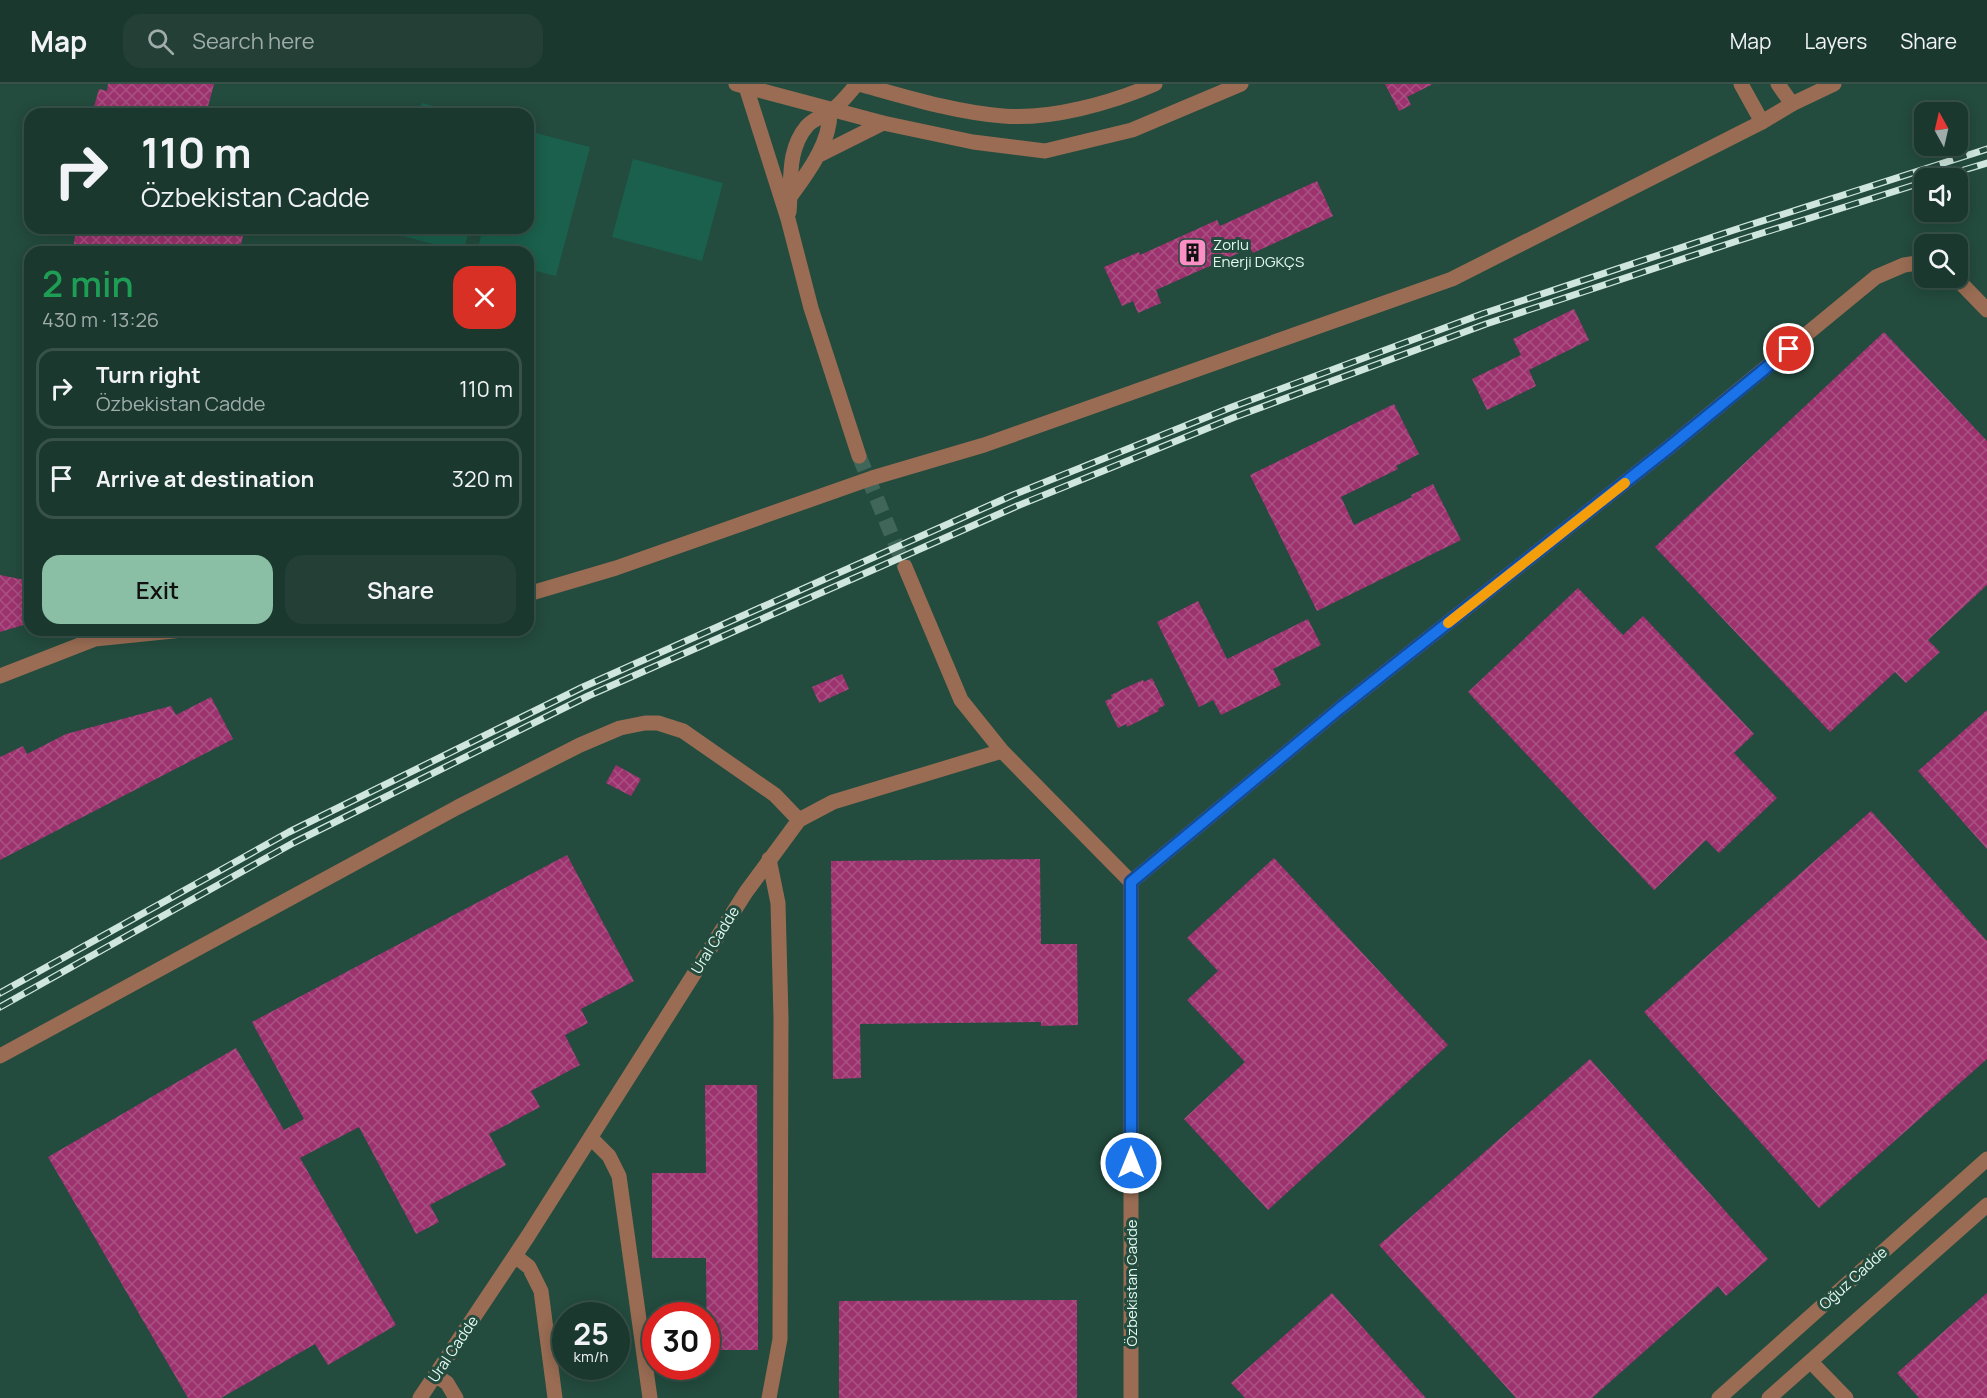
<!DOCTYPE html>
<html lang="en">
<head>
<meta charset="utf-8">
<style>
	:root { --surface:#1a382e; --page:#233f36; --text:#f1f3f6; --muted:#9facaa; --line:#38524a; --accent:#8abfa5 }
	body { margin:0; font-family:Manrope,sans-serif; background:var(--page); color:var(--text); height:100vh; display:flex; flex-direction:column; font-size:22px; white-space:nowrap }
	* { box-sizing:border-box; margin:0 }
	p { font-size:20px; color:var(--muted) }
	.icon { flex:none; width:33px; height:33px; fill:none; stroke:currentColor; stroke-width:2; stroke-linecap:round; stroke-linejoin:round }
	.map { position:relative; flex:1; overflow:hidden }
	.sheet { position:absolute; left:24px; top:162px; width:510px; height:390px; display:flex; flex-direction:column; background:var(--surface); border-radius:18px; box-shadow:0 3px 15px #0003,0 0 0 2px var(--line) }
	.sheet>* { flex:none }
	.hud { position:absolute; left:24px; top:24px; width:510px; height:126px; border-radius:18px; box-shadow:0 3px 15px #0003,0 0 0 2px var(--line); background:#1a382e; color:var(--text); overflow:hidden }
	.needle { width:39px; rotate:352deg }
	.tools { position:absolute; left:1914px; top:18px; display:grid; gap:12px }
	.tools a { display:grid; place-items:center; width:54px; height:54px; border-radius:12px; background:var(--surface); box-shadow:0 3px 15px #0003,0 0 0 2px var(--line); font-size:30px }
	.speed { position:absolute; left:552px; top:1218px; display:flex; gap:12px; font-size:30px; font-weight:700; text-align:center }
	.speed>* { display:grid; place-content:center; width:78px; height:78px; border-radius:50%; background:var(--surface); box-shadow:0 3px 15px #0003,0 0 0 2px var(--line); line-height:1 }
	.speed small { font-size:15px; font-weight:400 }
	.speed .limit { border:9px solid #d22; background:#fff; color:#111 }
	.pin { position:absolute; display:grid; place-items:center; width:51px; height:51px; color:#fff; margin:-26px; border:3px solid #fff; border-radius:50%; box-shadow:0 2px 6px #0007 }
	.me { position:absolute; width:66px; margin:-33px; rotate:0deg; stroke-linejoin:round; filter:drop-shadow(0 0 4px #0008) }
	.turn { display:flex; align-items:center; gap:21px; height:126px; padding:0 18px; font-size:27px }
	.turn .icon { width:78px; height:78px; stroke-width:2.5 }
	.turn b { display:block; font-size:42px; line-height:51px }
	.round { display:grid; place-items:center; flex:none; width:63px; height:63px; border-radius:18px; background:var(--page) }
	.head { display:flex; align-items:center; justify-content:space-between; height:102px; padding:0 18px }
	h1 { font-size:36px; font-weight:600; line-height:45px; color:#1e9e55 }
	.button { display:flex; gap:12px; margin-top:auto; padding:12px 18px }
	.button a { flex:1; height:69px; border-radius:18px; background:var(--accent); color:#111; font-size:24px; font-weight:600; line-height:69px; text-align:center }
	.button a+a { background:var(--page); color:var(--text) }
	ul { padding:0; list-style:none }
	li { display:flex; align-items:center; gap:18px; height:81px; margin:0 12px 9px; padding:0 6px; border:3px solid var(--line); border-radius:18px }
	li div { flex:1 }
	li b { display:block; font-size:22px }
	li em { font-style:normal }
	header { display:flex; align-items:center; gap:36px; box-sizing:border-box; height:84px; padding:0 30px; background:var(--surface); border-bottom:2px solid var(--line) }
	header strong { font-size:28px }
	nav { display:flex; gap:33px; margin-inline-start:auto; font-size:21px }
	.search { width:420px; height:54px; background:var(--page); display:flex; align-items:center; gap:15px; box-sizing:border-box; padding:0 21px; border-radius:18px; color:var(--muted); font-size:22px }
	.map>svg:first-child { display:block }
</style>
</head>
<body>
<header>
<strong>Map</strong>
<div class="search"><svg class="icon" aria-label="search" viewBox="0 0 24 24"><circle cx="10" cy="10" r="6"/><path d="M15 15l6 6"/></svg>Search here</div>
<nav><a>Map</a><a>Layers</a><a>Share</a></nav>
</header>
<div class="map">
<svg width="1987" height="1314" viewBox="0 0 1987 1314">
	<defs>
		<pattern id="building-cross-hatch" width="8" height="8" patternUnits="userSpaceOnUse" patternTransform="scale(1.5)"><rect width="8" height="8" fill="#9c336e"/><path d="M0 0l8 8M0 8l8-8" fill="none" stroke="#aa5183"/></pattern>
	</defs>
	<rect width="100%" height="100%" fill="#234b3e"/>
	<!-- grass -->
	<path fill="#1a604c" d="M422,19L464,30H419Z
		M528,47L590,63L556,192L528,185V168H477L483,144H528Z
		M633,75L723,99L702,177L612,153Z
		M389,144H470L463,168L388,148Z"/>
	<!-- building -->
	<path fill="url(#building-cross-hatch)" d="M108,0H214L206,30H120L94,23L99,5L107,7Z
		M1385,0H1433L1407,13L1411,21L1399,27Z
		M1317,97L1333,132L1253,169L1250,164L1156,206L1161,219L1138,229L1133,217L1122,222L1104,183L1139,168L1140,171L1217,136L1220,142Z
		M77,144H245L239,168H72Z
		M1574,225L1589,256L1529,286L1536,302L1487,326L1472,295L1521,271L1513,255Z
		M1884,248L1987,357V501L1928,556L1940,568L1906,599L1895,588L1830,648L1655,463Z
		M1394,320L1419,370L1396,382L1398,385L1341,413L1354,441L1412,413L1411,411L1433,400L1461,456L1317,527L1250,391Z
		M0,491L30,497V539L0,548Z
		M1578,504L1623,551L1643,532L1754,650L1734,669L1777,714L1719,769L1706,756L1654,806L1468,608Z
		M1198,517L1227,575L1308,535L1321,561L1273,585L1281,601L1221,631L1213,616L1199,623L1157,538Z
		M842,590L849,605L819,619L812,603Z
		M1152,594L1165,621L1158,625L1159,627L1127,643L1126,640L1118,644L1105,617L1112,614L1111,611L1125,604L1143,596L1144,598Z
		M211,613L233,655L0,776V673L23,662L27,670L66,650L171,622L176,631Z
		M1987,626V765L1918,687Z
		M616,681L641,695L631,712L606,699Z
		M1871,727L1987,857V975L1819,1124L1644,928Z
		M567,771L634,897L581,925L588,939L565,951L580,981L531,1007L540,1023L489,1050L506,1081L430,1121L439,1138L416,1150L359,1043L300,1074L396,1241L328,1281L315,1260L221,1314H188L48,1073L236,964L284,1046L304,1035L252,938Z
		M1274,774L1448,961L1268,1126L1184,1035L1245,978L1187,916L1218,887L1187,854Z
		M1040,775L1041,860H1077L1078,941L1041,942V938L860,940L861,994L833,995L831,777Z
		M1590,975L1768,1175L1726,1212L1718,1202L1592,1314H1516L1379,1161Z
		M705,1001H757L758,1266H707L706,1174H652V1089H706Z
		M1332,1209L1426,1314H1245L1231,1299Z
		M1987,1209V1314H1919L1897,1289Z
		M1077,1216V1314H839V1217Z"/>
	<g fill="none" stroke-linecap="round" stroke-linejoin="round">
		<!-- minor-tunnel -->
		<path stroke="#406559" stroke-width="15" stroke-dasharray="15 8" stroke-linecap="butt" d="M859,372L905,483"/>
		<!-- minor -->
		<path stroke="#996c53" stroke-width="15" d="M746,3L788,135L811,224L859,372
			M817,72L883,39
			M790,113C808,88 830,60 830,28
			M789,128C792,98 786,67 807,42C814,34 823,33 831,27C841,20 849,9 857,0
			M1956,194L1987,226
			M905,483L961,616L1002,667
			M528,510L616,484L872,394L984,361L1452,195L1762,38L1792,20
			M0,592L95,555L183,546
			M769,775L778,819L781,934L780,1255L769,1314
			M0,972L458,723L580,661L620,644L645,639H658L683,647L775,711L799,736
			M591,1054L609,1072L619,1092L650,1314
			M515,1172L529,1183L541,1207L555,1314
			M1811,1278L1846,1314
			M435,1291L447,1299L456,1314
			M420,1314L528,1152L746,808L799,736L833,718L1002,667L1131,798
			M1131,1314V798L1339,625L1667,365L1876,193L1904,181L1924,178"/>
		<!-- tertiary -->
		<path stroke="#996c53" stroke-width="15" d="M736,0L883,39L973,58L1045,67L1132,46L1241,0
			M859,0C906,13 954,28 1003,32C1050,36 1112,19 1155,0
			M1741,0L1762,38
			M1778,0L1792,20L1834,0
			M1719,1314L1987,1075
			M1769,1314L1987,1121"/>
		<defs>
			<path id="rail" d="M1937,94L1987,79
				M0,909L289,748L583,603L1013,411L1232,323L1482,230L1734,146L1987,65
				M0,923L293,759L588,612L1017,422L1235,333L1486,240L1737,157L1924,98"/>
		</defs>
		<!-- rail casing -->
		<use href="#rail" stroke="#cee6dd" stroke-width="7"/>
		<!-- rail -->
		<use href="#rail" stroke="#234b3e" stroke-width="4.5" stroke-dasharray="14" stroke-linecap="butt"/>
	</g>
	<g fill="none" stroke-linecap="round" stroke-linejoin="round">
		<defs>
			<path id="route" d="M1131,1079V798L1339,625L1667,365L1789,265"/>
		</defs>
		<!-- route casing -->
		<use href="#route" stroke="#114b97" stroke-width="15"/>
		<!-- route -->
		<use href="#route" stroke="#1a73e8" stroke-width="10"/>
		<!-- slow -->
		<path stroke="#f59e0b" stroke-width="10" d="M1448,539L1625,399"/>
	</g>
	<!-- icons -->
	<defs>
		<symbol id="building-square" viewBox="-11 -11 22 22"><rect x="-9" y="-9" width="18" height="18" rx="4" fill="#fb8fc5" stroke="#234b3e"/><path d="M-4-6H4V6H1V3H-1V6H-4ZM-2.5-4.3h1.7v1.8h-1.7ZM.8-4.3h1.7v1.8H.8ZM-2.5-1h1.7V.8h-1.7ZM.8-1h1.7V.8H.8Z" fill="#111"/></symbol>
	</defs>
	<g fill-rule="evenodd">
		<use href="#building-square" x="1176" y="152" width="33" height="33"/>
	</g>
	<g text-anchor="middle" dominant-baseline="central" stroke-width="6" stroke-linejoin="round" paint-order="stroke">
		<!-- poi labels -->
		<g font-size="15" fill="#e4faf1" stroke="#234b3e" text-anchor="start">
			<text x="1213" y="160">Zorlu<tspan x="1213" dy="17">Enerji DGKÇS</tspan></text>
		</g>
		<!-- street labels -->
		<g font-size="15" fill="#e4faf1" stroke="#234b3e">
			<text transform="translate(715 856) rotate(-58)">Ural Cadde</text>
			<text transform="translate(1853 1194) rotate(-42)">Oğuz Cadde</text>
			<text transform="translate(1131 1199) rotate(-90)">Özbekistan Cadde</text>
			<text transform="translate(453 1265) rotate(-56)">Ural Cadde</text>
		</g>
	</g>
</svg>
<div class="tools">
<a><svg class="needle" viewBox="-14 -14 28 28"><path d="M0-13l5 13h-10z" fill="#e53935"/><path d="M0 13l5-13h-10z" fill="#9facaa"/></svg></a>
<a><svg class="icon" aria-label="sound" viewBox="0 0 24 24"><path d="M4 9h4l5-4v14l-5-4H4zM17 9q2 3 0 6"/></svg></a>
<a><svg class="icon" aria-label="search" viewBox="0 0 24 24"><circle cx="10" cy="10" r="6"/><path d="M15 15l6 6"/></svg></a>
</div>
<div class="speed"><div>25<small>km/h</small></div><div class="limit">30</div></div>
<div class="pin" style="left:1789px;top:265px;background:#d93025"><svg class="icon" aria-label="arrive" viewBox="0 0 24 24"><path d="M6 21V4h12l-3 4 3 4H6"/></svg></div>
<svg class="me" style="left:1131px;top:1079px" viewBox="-20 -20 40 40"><circle r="17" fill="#1a73e8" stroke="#fff" stroke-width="3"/><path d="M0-11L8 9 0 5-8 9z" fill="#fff"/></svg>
<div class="hud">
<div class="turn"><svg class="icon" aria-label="right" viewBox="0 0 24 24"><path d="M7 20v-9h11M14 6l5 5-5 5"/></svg><div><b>110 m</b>Özbekistan Cadde</div></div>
</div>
<section class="sheet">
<div class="head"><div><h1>2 min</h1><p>430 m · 13:26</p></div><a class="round" style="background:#d93025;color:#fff"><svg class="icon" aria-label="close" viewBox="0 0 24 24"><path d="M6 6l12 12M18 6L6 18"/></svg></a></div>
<ul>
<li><svg class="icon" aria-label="right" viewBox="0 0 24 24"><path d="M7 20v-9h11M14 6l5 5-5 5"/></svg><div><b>Turn right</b><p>Özbekistan Cadde</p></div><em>110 m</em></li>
<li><svg class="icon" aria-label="arrive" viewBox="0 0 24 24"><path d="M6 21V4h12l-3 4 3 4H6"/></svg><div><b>Arrive at destination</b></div><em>320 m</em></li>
</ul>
<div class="button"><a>Exit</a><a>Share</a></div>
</section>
</div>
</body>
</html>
